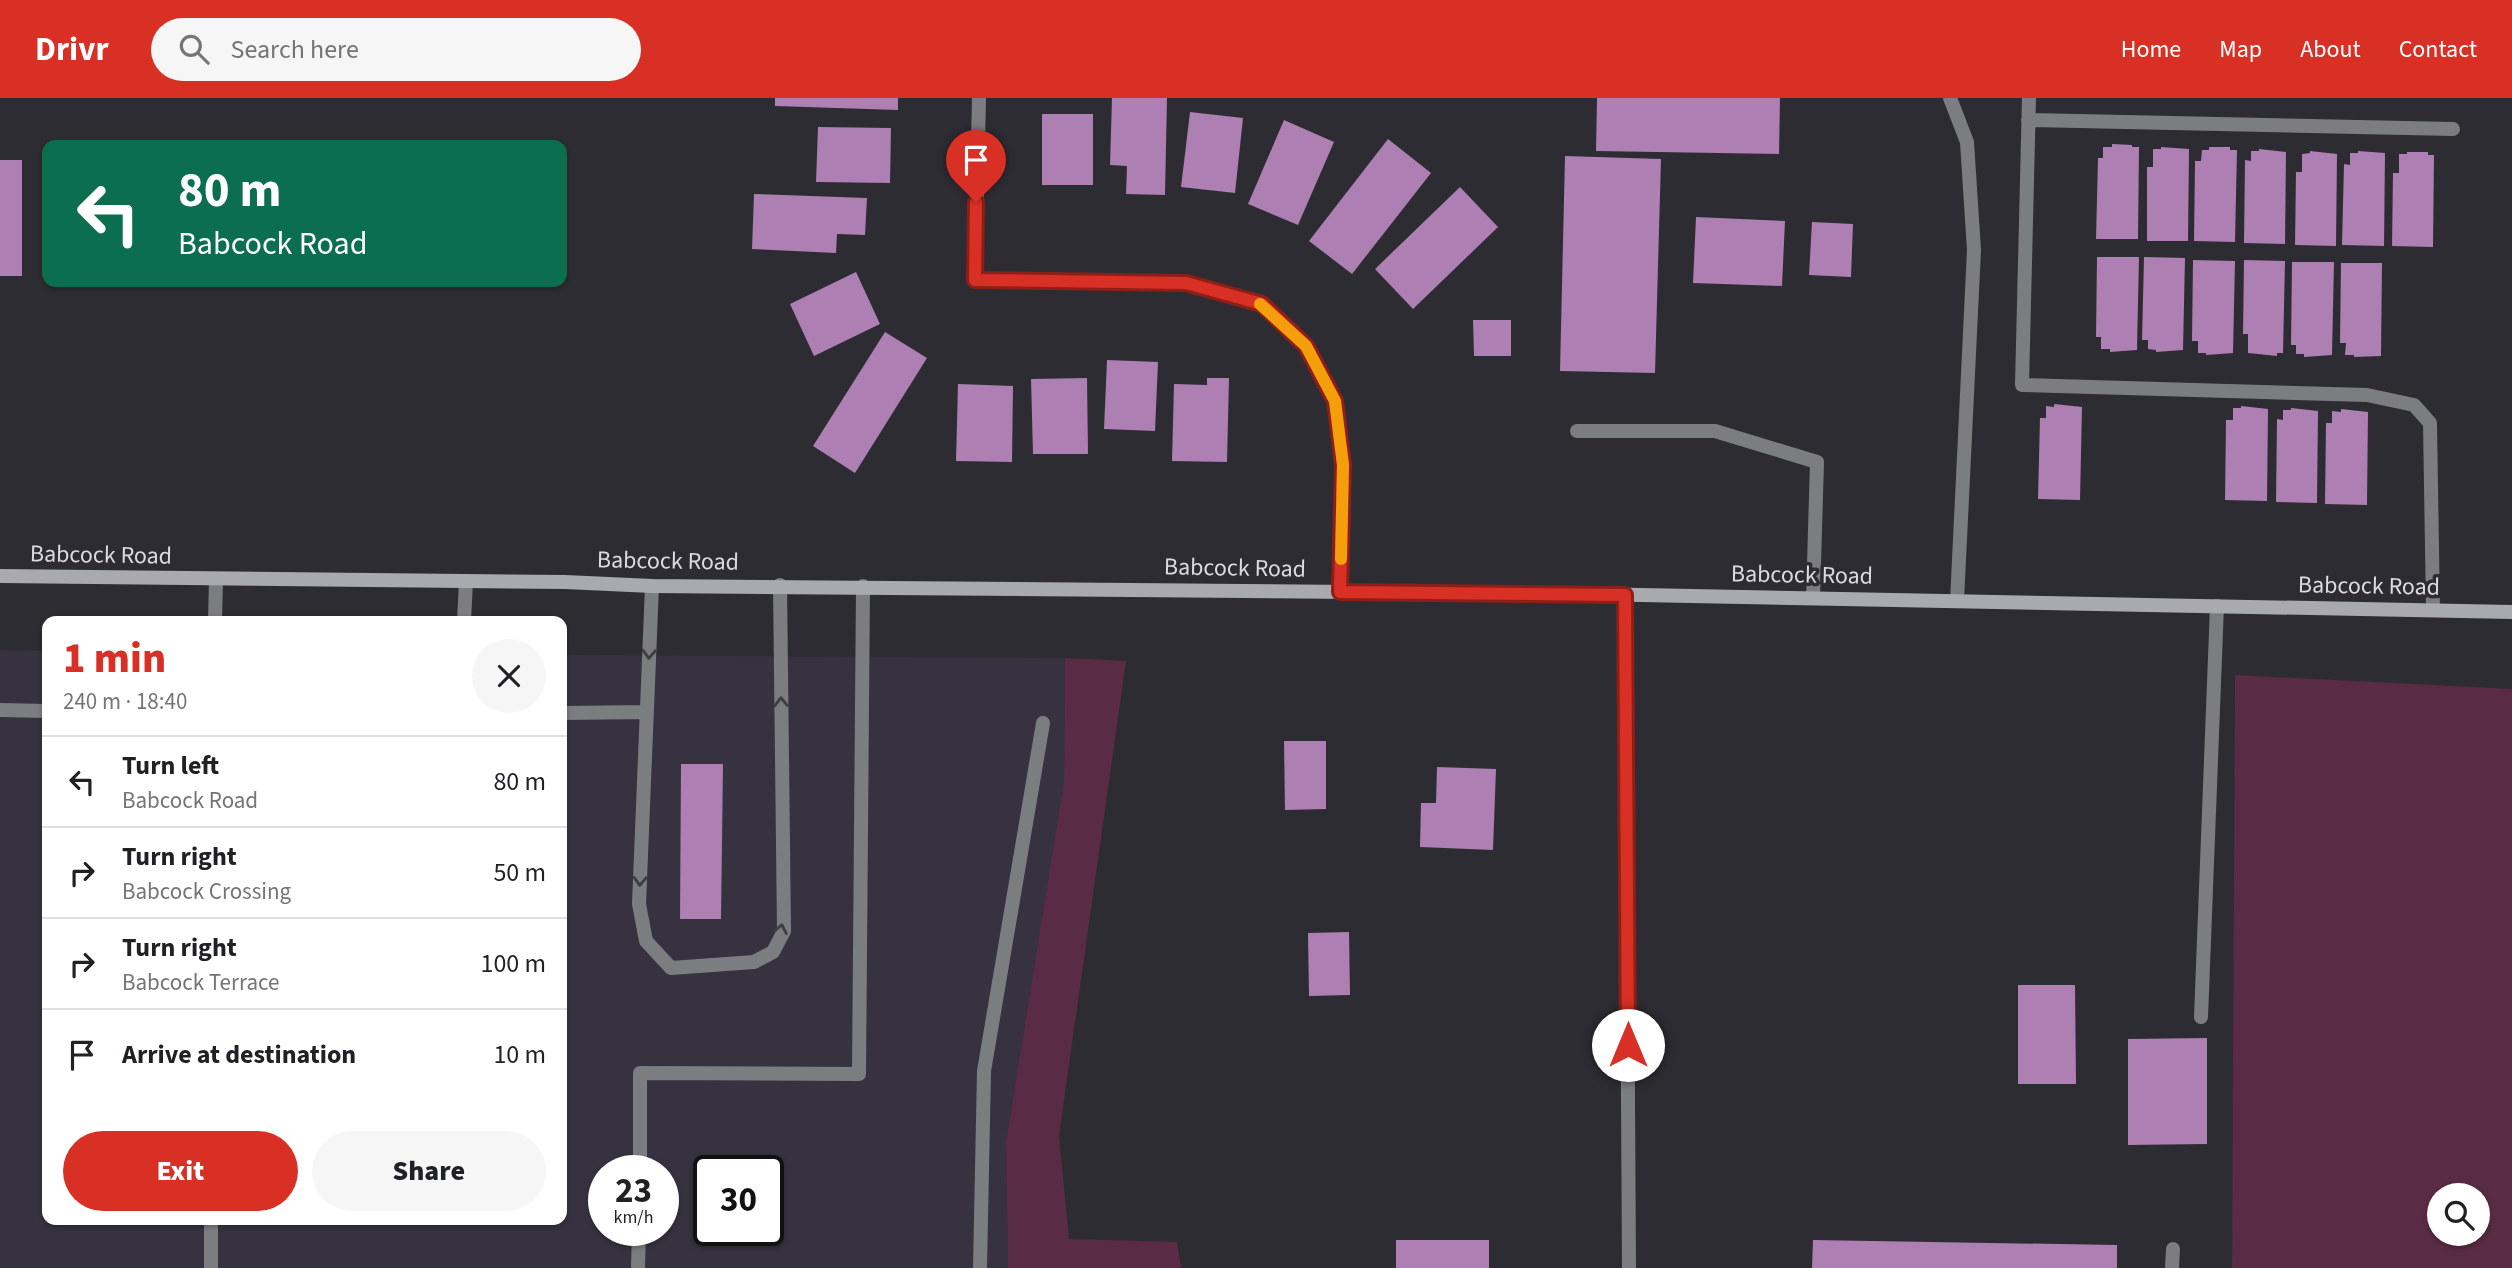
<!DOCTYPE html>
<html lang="en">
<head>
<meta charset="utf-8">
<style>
	:root { --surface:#fff; --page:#f6f6f6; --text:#202124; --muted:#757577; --line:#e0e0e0; --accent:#d93025 }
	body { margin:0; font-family:"Source Sans 3",sans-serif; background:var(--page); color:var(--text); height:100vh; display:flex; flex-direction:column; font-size:26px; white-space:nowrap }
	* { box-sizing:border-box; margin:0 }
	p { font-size:23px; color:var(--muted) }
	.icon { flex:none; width:38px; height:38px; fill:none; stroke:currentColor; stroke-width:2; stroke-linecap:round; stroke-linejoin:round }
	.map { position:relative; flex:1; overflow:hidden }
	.sheet { position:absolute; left:42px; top:518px; width:525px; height:609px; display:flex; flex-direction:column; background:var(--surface); border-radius:14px; box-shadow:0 2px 5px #0004 }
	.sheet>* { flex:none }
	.banner { position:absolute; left:42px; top:42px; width:525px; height:147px; border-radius:14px; box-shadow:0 2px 5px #0004; background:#0b6e4f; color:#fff; overflow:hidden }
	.tools { position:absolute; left:2427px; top:1085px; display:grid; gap:14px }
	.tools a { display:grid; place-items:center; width:63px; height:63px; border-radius:50%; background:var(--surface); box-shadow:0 2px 5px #0004; font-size:35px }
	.speed { position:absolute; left:588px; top:1057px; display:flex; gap:14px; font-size:35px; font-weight:700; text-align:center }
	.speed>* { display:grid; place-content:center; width:91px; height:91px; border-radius:50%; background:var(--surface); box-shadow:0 2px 5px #0004; line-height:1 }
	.speed small { font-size:18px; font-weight:400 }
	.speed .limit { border:4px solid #111; border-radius:10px; background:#fff; color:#111 }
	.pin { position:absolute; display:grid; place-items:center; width:60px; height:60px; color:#fff; margin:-72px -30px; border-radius:50% 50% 50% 0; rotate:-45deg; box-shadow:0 0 7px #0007 }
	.pin .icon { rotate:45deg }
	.me { position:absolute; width:77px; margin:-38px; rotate:0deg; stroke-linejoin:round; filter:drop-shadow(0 0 5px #0008) }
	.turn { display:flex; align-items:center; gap:24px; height:147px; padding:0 21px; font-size:32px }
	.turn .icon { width:91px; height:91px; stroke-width:2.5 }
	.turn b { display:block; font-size:49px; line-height:60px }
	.round { display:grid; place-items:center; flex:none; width:74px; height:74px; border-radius:37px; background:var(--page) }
	.head { display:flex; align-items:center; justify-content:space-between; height:119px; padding:0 21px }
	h1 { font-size:42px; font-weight:800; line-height:52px; color:var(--accent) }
	.cta { display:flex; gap:14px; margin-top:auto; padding:14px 21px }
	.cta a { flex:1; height:80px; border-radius:42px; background:var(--accent); color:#fff; font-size:28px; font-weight:800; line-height:80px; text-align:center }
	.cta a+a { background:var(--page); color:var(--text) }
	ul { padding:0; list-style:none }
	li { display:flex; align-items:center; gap:21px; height:91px; padding:0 21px; border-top:2px solid var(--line) }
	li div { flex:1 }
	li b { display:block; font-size:26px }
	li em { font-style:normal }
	header { display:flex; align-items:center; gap:42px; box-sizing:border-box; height:98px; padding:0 35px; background:var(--accent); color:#fff }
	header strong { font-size:33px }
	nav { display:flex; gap:38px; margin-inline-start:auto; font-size:24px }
	.search { width:490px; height:63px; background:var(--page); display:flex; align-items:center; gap:18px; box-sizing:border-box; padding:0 24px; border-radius:38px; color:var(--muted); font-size:26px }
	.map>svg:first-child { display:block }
</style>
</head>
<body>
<header>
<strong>Drivr</strong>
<div class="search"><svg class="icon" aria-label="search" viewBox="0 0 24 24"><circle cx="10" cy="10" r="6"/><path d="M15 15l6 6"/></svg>Search here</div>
<nav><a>Home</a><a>Map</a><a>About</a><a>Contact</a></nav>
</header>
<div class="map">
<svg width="2512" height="1170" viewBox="0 0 2512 1170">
	<rect width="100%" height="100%" fill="#2e2c33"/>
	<!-- built -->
	<path fill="#36323f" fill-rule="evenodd" d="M0,552L47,553V1122H562V557L1065,560L1064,682L1006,1044L1008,1170H0ZM604,1073H663V1132H604ZM709,1073H768V1132H709Z"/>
	<!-- green -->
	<path fill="#592b44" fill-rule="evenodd" d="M1065,560L1126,563L1059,1038L1069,1141L1177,1144L1181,1170H1008L1006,1044L1064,682Z
		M2235,577L2512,591V1170H2232ZM2440,1097H2478V1136H2440Z"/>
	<!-- building -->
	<path fill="#ad7fb2" d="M775,0H898V12L775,8Z
		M1112,0H1167L1165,97L1126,96L1127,68L1110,67Z
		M1597,0H1780L1779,56L1596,53Z
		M1190,14L1243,20L1235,95L1181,89Z
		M1042,16H1093V87H1042Z
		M1284,22L1334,44L1298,127L1248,106Z
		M818,29L891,30L890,85L816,84Z
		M1388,41L1431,75L1352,176L1309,143Z
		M2112,46L2132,47V49H2139L2138,141H2096L2098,60H2103V49H2112Z
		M2161,49L2189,51L2188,143H2147V69H2153V51H2161Z
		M2209,49H2230V52H2237L2235,144L2194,143L2195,63H2201L2202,52H2209Z
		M2259,51L2286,54L2285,146L2244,145L2245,62L2251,63V53H2259Z
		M2310,53L2337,56L2336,148L2295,147L2296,74H2302V56L2310,55Z
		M2358,53L2385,55L2384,148L2342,147L2344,66L2350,67V55H2358Z
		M2407,54H2428V57H2434L2433,149L2392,148L2393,75H2399V56H2407Z
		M1565,58L1661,61L1655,275L1560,273Z
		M0,62H22V178H0Z
		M1460,89L1498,129L1413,211L1375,171Z
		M754,96L867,100L865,137L837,136L836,155L752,151Z
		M1696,119L1785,123L1782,188L1693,185Z
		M1812,124L1853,126L1851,179L1809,177Z
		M2097,159H2139L2137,252L2110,254V251H2101V239H2096Z
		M2144,159L2185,160L2183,252L2156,254V252L2148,251V242H2142Z
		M2193,162L2235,163L2233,255L2206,257V255H2198V243H2192Z
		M2244,162L2285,163L2283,255H2277V258L2248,255V236H2243Z
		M2292,164H2334L2332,257L2304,259V256H2296V247H2291Z
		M2341,165H2382L2381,258L2354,259V257H2345L2346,245H2340Z
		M856,174L880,226L814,258L790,206Z
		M486,184H543V187L486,186Z
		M1473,222H1511V258H1474Z
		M885,234L927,260L855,375L813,348Z
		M1107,262L1158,264L1155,333L1104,331Z
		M1087,280L1088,356H1033L1031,281Z
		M1207,280H1229L1227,364L1172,363L1174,286L1207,287Z
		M958,286L1013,288L1012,364L956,363Z
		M2054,306L2082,309L2080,402L2038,401L2040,320H2046V308L2054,309Z
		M2241,308L2268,311L2267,403L2225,402L2226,322H2233V310H2241Z
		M2291,310L2318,313L2317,405L2276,404L2277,321L2283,322V312H2291Z
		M2341,311L2368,314L2367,407L2325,406L2326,325H2332V313L2341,314Z
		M1284,643H1326V711L1285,712Z
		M681,666H723L721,821H680Z
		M1437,669L1496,671L1493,752L1420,749L1421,705H1436Z
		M1349,834L1350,897L1309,898L1308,835Z
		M2018,887H2075L2076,986H2018Z
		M2207,940V1046L2128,1047V941Z
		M1396,1142H1489V1170H1396Z
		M1813,1142L2117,1147V1170H1812Z"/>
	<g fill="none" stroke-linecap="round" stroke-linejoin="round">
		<!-- service -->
		<path stroke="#7c7d81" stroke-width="14" d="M1950,0L1967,44L1974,152L1957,503
			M1577,333H1715L1817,364L1813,500
			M652,488L639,806L646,843L671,870L754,864L773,854L784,833L780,487
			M215,523L216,481
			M464,523L466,483
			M0,612L47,613
			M562,615L647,614
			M2201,919L2217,508
			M640,1073V975L859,976L863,488
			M211,1170V1122
			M638,1170L639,1132
			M980,1170L984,973L1043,625
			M2172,1170L2173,1151"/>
		<!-- minor -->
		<path stroke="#7c7d81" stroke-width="14" d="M979,0L975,182L1186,185L1262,206L1306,248L1335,303L1343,367L1340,493
			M2029,0L2022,287L2367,297L2414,307L2430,325L2433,512
			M2028,22L2453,31
			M1625,497L1629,1170"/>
		<!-- secondary -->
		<path stroke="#a8aab0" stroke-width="14" d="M0,478L565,484L652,488L1590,496L2512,514"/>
	</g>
	<!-- one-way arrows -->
	<defs><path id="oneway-chevron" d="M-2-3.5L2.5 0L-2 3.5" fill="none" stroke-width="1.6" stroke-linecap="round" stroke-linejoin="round" transform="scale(1.75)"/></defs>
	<g stroke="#3e3c43">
		<use href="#oneway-chevron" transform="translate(649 556) rotate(93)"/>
		<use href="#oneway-chevron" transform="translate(781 604) rotate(-91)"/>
		<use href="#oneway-chevron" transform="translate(640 783) rotate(92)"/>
		<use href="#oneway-chevron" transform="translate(781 831) rotate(-79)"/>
	</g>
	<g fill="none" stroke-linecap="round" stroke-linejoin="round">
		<defs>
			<path id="route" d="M976,104L975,182L1186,185L1262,206L1306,248L1335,303L1343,367L1340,494L1625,497L1628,947"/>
		</defs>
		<!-- route casing -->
		<use href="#route" stroke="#8d1f18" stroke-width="18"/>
		<!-- route -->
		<use href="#route" stroke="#d93025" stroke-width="12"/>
		<!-- slow -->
		<path stroke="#f59e0b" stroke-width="12" d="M1260,206L1306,248L1335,303L1343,367L1341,461"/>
	</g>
	<g text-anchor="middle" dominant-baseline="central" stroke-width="7" stroke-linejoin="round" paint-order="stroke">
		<!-- street labels -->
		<g font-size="24" fill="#dbdadf" stroke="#2e2c33">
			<text transform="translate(101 457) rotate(1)">Babcock Road</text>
			<text transform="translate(668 463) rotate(1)">Babcock Road</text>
			<text transform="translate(1235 470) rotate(1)">Babcock Road</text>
			<text transform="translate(1802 477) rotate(1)">Babcock Road</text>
			<text transform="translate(2369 488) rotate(1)">Babcock Road</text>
		</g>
	</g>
</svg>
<div class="tools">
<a><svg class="icon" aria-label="search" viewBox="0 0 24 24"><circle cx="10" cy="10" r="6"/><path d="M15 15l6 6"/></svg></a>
</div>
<div class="speed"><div>23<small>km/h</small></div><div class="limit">30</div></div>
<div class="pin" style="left:976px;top:104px;background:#d93025"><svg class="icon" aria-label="arrive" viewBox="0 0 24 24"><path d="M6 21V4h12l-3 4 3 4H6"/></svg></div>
<svg class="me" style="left:1628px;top:947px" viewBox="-20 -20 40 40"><circle r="19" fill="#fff"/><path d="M0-13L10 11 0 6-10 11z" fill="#d93025"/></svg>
<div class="banner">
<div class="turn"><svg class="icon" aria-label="left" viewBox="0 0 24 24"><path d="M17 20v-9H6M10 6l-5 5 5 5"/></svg><div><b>80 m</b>Babcock Road</div></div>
</div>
<section class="sheet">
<div class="head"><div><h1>1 min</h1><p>240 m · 18:40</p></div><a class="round"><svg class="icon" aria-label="close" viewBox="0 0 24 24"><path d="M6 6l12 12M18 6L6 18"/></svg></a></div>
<ul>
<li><svg class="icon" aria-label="left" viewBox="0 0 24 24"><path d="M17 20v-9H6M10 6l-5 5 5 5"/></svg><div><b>Turn left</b><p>Babcock Road</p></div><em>80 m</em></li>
<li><svg class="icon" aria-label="right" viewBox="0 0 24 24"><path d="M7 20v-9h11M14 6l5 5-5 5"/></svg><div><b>Turn right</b><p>Babcock Crossing</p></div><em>50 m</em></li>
<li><svg class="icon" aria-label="right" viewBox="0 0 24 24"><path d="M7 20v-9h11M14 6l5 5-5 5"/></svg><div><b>Turn right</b><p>Babcock Terrace</p></div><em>100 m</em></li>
<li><svg class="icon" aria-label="arrive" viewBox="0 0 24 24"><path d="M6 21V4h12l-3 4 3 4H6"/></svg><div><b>Arrive at destination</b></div><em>10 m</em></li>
</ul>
<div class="cta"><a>Exit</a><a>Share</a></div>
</section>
</div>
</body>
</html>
